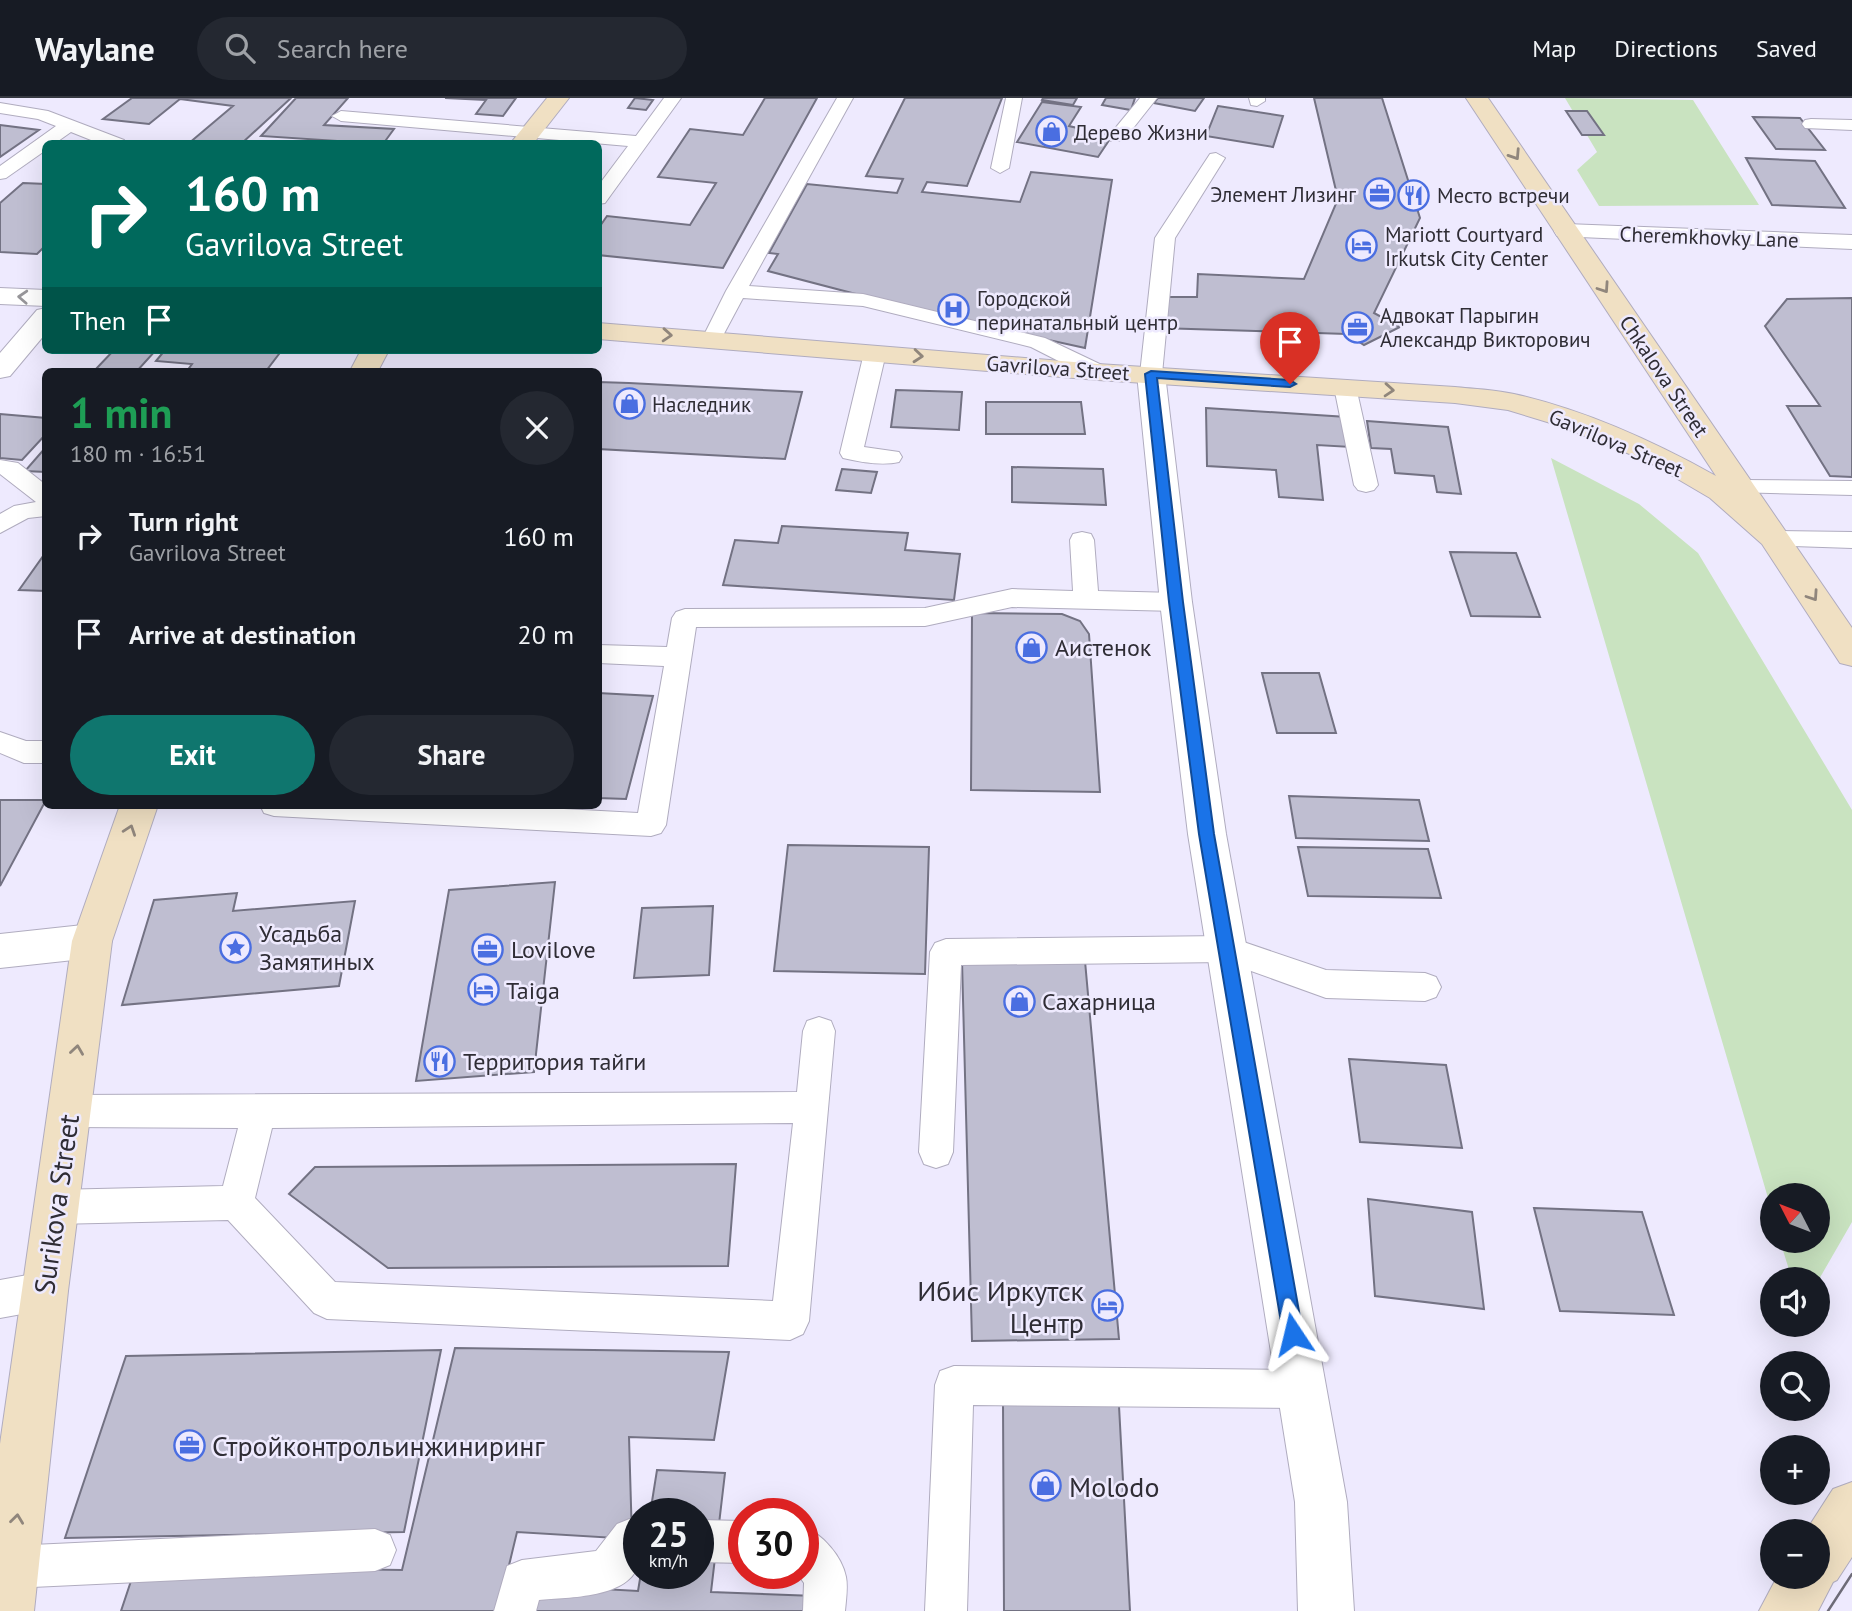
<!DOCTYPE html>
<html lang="en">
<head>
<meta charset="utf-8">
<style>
	:root { --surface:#171b24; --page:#242831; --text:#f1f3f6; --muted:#9ea1a6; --line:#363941; --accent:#0f766e }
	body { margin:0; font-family:"PT Sans",sans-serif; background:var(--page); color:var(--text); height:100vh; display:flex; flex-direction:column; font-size:26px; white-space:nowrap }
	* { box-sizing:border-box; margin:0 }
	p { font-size:23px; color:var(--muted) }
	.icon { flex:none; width:38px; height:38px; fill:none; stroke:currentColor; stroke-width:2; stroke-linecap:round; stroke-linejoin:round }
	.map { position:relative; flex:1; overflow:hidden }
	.details { position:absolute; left:42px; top:270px; width:560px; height:441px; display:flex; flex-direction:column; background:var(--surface); border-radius:10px; box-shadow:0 7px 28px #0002 }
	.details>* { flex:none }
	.guide { position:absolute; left:42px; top:42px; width:560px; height:214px; border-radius:10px; box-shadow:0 7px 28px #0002; background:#00695c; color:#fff; overflow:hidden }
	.needle { width:46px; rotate:312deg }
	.fabs { position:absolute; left:1760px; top:1085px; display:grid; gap:14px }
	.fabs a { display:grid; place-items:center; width:70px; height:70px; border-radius:50%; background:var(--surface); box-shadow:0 7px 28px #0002; font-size:35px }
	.speed { position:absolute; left:623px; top:1400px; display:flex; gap:14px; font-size:35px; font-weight:700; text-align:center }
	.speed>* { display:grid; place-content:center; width:91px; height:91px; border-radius:50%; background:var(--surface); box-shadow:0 7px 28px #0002; line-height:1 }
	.speed small { font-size:18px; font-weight:400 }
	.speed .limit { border:10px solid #d22; background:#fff; color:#111 }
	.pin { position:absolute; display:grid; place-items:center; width:60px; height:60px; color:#fff; margin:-72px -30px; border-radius:50% 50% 50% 0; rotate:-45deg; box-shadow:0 0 7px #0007 }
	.pin .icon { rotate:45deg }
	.me { position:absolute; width:77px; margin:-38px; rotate:350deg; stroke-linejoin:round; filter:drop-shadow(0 0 5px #0008) }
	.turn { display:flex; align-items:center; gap:24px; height:147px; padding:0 28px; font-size:32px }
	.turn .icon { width:91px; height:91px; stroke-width:2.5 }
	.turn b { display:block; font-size:49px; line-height:60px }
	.then { display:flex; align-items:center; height:66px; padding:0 28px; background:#0003; gap:14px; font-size:26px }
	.round { display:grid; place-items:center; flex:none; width:74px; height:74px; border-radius:37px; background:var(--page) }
	.head { display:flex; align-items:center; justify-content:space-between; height:119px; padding:0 28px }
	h1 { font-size:42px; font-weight:600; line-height:52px; color:#1e9e55 }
	.primary-button { display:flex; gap:14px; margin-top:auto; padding:14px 28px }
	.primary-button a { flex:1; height:80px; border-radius:42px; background:var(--accent); color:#fff; font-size:28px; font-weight:600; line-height:80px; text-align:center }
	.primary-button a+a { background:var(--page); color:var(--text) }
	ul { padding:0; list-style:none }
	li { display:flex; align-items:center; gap:21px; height:98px; padding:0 28px }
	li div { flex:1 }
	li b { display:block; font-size:26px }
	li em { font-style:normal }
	header { display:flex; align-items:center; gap:42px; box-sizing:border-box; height:98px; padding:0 35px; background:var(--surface); border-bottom:2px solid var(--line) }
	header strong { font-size:33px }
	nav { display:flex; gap:38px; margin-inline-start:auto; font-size:24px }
	.search { width:490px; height:63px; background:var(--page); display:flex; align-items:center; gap:18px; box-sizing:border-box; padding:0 24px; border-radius:38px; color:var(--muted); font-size:26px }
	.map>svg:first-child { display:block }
</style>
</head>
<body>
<header>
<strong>Waylane</strong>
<div class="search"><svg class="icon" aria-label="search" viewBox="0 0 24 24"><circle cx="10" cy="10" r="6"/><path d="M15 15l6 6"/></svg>Search here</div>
<nav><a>Map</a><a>Directions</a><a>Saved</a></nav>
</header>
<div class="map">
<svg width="1852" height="1513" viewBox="0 0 1852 1513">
	<rect width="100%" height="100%" fill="#eeeafe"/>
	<!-- green -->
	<path fill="#c9e3c0" d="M1565,0L1693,2L1759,107L1599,108L1577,72L1597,54Z
		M1551,360L1639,406L1698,455L1852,712V1124L1818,1183L1792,1181L1780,1143H1818V1097H1773V1117Z"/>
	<!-- building -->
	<path fill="#bfbed1" stroke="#737283" stroke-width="2" d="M132,0H291L241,46H188L233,8L180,1L149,26L103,21Z
		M296,0H348L324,27L394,31L383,46L261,38Z
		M445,0H516L503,18L476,16L486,2Z
		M635,0L653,2L646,12L628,10Z
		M765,0H817L723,170L598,157V131L607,118L690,127L716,85L658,79L690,31L743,37Z
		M905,0H1002L967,88L927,84L922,94L1020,104L1031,74L1112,82L1085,250L936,217L768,173L778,156L769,155L807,86L897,95L903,81L866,78Z
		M1043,0H1077L1073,7L1042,2Z
		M1106,0H1135L1131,12L1102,7Z
		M1158,0H1204L1195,13L1154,5Z
		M1314,0H1382L1420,120L1374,215L1400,229L1364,247L1347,236L1159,230L1162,199H1197L1198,176L1304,181L1338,101Z
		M1042,4L1081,9L1069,28L1112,38L1098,59L1017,44Z
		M1218,8L1283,18L1273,49L1206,38Z
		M1566,13H1587L1604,37H1582Z
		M1753,19L1800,20L1825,52L1776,51Z
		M0,27L39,32L0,59Z
		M1746,60L1815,63L1845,110L1772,107Z
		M23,85L46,86V147L37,156L0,154V105Z
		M1852,200V379L1830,378L1787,308H1820L1765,228L1787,201Z
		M114,252H156L137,273H94Z
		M165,252H282L266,273H187L192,266L156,263Z
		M598,284L629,285L802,294L785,361L598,351Z
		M896,292L962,294L959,332L891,329Z
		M986,304H1081L1085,336H986Z
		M1206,310L1347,319L1351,349L1317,347L1323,402L1279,399L1276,372L1207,368Z
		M0,316L46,320V336L22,362L0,360Z
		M1367,323L1448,329L1461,396L1437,394L1434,378L1395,375L1391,351L1371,350Z
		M46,349V374L25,373Z
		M1012,369L1103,371L1106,407L1012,404Z
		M842,371L877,374L871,395L836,392Z
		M782,428L908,435L905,452L960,456L954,502L723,487L735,442L778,445Z
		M46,454V493L19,492Z
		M1450,454L1516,455L1540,519L1471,518Z
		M972,515L1062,516L1080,523L1089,536L1100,694L971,692Z
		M1262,575H1319L1336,635H1277Z
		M598,595L653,598L626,701L598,700Z
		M1289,698L1419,702L1429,743L1296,740Z
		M0,702H46L0,788Z
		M788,747L929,749L925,876L774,873Z
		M1298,749L1428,751L1441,800L1308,798Z
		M555,784L534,974L416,983L449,792Z
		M237,795L233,813L355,803L339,888L122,907L154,802Z
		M713,808L709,877L634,880L642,810Z
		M962,863H1085L1119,1241L972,1243Z
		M1349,961L1446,967L1462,1050L1360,1044Z
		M736,1066L728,1168L388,1170L289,1096L315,1069Z
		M1368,1101L1472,1114L1484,1211L1375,1198Z
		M1534,1110L1642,1114L1674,1217L1560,1213Z
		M455,1250L729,1254L714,1342L629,1339L632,1441L517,1434L498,1513H121L136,1468L402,1472Z
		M441,1252L404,1434L65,1440L126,1258Z
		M1003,1304L1119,1308L1130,1513H1004Z
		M657,1372L725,1375L711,1494L815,1498L816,1513H526L530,1487L638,1493L641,1475H698V1416H650Z"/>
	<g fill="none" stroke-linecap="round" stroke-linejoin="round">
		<defs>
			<path id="service" d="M664,0H681L605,105L598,106V88L628,48L341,23L332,18L341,13L636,38Z
				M837,0H853L749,188L863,196L1045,240L1106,269L1109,274L1106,279H1090L1031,249L863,208L743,200L719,245H705L702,241L726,193Z
				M1006,0H1022L1009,70L1000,75L991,70Z
				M1140,0H1157L1123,43H1111L1108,39Z
				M1249,0H1265V3L1257,8L1251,7Z
				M0,5L48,13L124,42L126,46H101L71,34L54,46H46V52L6,80L0,81V68L56,28L38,21L0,15Z
				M1811,21L1852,22V32L1805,30L1802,26L1805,22Z
				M1216,55L1225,60L1175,140L1162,276L1159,281H1143L1140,276L1155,140L1210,56Z
				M875,249L882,251L886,255L864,349L899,354L902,359L899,364C882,368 860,364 843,360L840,355L864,255L868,251Z
				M1345,282L1353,284L1356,289L1378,387L1374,392L1366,394L1358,392L1354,387L1334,289L1337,284Z
				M0,362L18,365L46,387V418L28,420L0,435V416L14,408L36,404L0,376Z
				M1740,382L1852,383V397L1732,394L1728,389L1732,384Z
				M1775,433L1852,434V450L1766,447L1763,441L1766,435Z
				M1082,434L1091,436L1094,442L1098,493L1176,495L1185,498L1189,504L1185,510L1176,513L1012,509L925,528L696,529L666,727L661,735L651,738L274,718L264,715L260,707H488L638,715L664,568L598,565V547L667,549L672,520L676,514L685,511L925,510L1012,491L1073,493L1070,442L1073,436Z
				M0,634L26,643H46V665H24L0,655Z
				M1226,838L1326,872L1425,875L1436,879L1441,889L1436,899L1425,903L1326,900L1226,864L961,867L953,1054L948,1066L936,1070L924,1066L919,1054L930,854L935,845L946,841Z
				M819,919L831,923L835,933L809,1223L803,1236L790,1242L327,1221L314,1215L228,1122L55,1126L42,1121L37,1109L42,1097L55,1092L223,1088L238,1030L69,1029L57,1024L52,1013L57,1002L69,997L797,994L803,933L807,923ZM793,1025L773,1203L335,1184L255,1100L272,1030Z
				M44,1174L57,1180L63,1193L57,1206L44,1212L0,1220V1182Z
				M954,1268L1302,1272L1316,1277L1321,1291L1316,1305L1302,1310L973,1307L967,1513H925L935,1287L940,1273Z
				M632,1420H639C639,1434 641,1451 639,1464C631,1501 568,1499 539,1502L536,1513H494L507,1468L522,1462L596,1453L617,1426Z
				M698,1422L744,1423V1465L698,1464Z
				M803,1428C822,1436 842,1458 846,1479C848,1489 846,1502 845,1513H803L804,1485L797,1475H803Z
				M375,1431L390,1437L396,1452L390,1467L375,1473L11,1490L0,1485V1453L11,1448Z"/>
			<path id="minor" d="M1566,126L1852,137V151L1557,138L1554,133L1557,128Z
				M46,210V235L10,278L0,280V255L37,212Z
				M1151,268L1161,270L1165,276L1192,504L1226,736L1347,1404L1354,1513H1298L1295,1404L1188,736L1160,504L1137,276L1141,270Z
				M92,826L106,831L112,843L106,855L92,860L0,870V836Z"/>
			<path id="tertiary" d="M0,190L46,192V208L0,206Z"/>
			<path id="secondary" d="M547,0H569L533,46H510Z
				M1466,0H1488L1852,530V568L1840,565L1762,446L1710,400L1647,363L1557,327L1508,312L1455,305L1098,282L598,241V225L1098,266L1455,289C1475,291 1495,292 1514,296C1585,312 1653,343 1716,378Z
				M361,252H389L378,273H350Z
				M120,707H158L112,843L68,1193L34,1513H0V1346L72,843Z
				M1852,1384V1459L1837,1482L1833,1484L1818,1513H1759L1777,1479H1818V1433H1806L1833,1391Z"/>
		</defs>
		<!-- service casing -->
		<use href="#service" stroke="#b0acbf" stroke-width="2"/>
		<!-- minor casing -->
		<use href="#minor" stroke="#b0acbf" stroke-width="2"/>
		<!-- tertiary casing -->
		<use href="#tertiary" stroke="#b0acbf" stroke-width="2"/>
		<!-- secondary casing -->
		<use href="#secondary" stroke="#b0acbf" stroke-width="2"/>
		<!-- service -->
		<use href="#service" fill="#fff" fill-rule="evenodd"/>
		<!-- minor -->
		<use href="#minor" fill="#fff" fill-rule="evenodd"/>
		<!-- tertiary -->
		<use href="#tertiary" fill="#fff" fill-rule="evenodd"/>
		<!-- secondary -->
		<use href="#secondary" fill="#f0e0c3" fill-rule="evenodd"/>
		<!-- tram -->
		<path stroke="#6e6c78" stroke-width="2.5" d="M1828,1513L1852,1476"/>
	</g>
	<!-- one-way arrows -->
	<defs><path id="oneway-chevron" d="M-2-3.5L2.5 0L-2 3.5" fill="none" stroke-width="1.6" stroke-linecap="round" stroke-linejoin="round" transform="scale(1.75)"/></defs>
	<g stroke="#90867c">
		<use href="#oneway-chevron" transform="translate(1515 57) rotate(57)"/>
		<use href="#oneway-chevron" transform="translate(1604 190) rotate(56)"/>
		<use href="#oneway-chevron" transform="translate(667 237) rotate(4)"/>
		<use href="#oneway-chevron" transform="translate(918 258) rotate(5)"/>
		<use href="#oneway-chevron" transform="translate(1389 292) rotate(4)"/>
		<use href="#oneway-chevron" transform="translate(1813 498) rotate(56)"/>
		<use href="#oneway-chevron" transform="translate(130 732) rotate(-71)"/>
		<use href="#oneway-chevron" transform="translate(77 952) rotate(-82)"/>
		<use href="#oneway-chevron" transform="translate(17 1421) rotate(-83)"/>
	</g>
	<use stroke="#97969a" href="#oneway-chevron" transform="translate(23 199) rotate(-177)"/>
	<!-- route -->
	<path fill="#1a73e8" stroke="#114b97" stroke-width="2" d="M1151,273L1290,282L1296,286L1290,289L1157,280L1183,504L1214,736L1303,1236L1300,1243L1293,1246L1286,1243L1283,1236L1199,736L1169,504L1145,276Z"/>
	<!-- icons -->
	<defs>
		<symbol id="shop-ring" viewBox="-11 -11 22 22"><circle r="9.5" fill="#eeeafe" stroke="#4a6ee1" stroke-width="1.5"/><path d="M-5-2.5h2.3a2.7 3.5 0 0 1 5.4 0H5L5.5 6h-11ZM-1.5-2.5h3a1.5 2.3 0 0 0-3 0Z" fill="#4a6ee1"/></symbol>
		<symbol id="office-ring" viewBox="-11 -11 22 22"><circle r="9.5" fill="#eeeafe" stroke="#4a6ee1" stroke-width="1.5"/><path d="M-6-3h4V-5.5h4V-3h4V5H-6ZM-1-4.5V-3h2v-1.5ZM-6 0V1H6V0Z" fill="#4a6ee1"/></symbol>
		<symbol id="restaurant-ring" viewBox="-11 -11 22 22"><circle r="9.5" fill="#eeeafe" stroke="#4a6ee1" stroke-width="1.5"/><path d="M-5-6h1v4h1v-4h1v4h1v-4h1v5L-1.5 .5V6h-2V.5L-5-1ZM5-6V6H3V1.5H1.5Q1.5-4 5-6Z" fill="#4a6ee1"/></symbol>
		<symbol id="hotel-ring" viewBox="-11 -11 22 22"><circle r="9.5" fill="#eeeafe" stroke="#4a6ee1" stroke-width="1.5"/><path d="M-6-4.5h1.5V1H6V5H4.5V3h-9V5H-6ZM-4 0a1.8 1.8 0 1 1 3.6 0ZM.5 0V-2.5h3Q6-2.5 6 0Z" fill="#4a6ee1"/></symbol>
		<symbol id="hospital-ring" viewBox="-11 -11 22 22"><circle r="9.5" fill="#eeeafe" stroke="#4a6ee1" stroke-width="1.5"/><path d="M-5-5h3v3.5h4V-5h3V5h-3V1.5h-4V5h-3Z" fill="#4a6ee1"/></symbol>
		<symbol id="sight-ring" viewBox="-11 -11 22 22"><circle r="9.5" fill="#eeeafe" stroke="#4a6ee1" stroke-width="1.5"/><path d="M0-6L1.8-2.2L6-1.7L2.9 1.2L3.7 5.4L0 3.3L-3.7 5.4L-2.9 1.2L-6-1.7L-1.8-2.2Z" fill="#4a6ee1"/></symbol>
	</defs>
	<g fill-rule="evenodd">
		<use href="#shop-ring" x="1034" y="16" width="35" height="35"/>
		<use href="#office-ring" x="1362" y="78" width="35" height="35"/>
		<use href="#restaurant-ring" x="1396" y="80" width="35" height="35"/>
		<use href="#hotel-ring" x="1344" y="130" width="35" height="35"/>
		<use href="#hospital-ring" x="936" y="194" width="35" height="35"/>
		<use href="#office-ring" x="1340" y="212" width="35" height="35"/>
		<use href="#shop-ring" x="612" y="288" width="35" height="35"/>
		<use href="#shop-ring" x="1014" y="532" width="35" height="35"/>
		<use href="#sight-ring" x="218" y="832" width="35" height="35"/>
		<use href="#office-ring" x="470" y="834" width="35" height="35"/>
		<use href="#hotel-ring" x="466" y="874" width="35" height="35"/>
		<use href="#shop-ring" x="1002" y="886" width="35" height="35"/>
		<use href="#restaurant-ring" x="422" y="946" width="35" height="35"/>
		<use href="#hotel-ring" x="1090" y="1190" width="35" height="35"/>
		<use href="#office-ring" x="172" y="1330" width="35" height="35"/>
		<use href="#shop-ring" x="1028" y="1370" width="35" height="35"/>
	</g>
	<g text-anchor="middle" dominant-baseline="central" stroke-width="5" stroke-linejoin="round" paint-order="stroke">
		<!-- far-poi labels -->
		<g font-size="21" fill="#2f2d35" stroke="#eeeafe" text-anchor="start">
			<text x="1074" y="34">Дерево Жизни</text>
			<text x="1356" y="96" text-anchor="end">Элемент Лизинг</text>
			<text x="1437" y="97">Место встречи</text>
			<text x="1385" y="136">Mariott Courtyard<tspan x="1385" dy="24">Irkutsk City Center</tspan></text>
			<text x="977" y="200">Городской<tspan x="977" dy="24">перинатальный центр</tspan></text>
			<text x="1380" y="217">Адвокат Парыгин<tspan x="1380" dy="24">Александр Викторович</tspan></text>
			<text x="652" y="306">Наследник</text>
		</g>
		<!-- far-street labels -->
		<g font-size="21" fill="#2f2d35" stroke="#eeeafe">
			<text transform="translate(1709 139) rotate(2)">Cheremkhovky Lane</text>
			<text transform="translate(1058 270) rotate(4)">Gavrilova Street</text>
			<text transform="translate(1664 278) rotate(56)">Chkalova Street</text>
			<text transform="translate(1616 345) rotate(23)">Gavrilova Street</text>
		</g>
		<!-- poi labels -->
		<g font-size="24" fill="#2f2d35" stroke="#eeeafe" text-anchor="start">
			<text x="1055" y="549">Аистенок</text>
			<text x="259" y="835">Усадьба<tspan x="259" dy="28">Замятиных</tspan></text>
			<text x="511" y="851">Lovilove</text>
			<text x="506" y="892">Taiga</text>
			<text x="1042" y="903">Сахарница</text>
			<text x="463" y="963">Территория тайги</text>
		</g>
		<!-- near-street labels -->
		<g font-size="28" fill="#2f2d35" stroke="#eeeafe">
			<text transform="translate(56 1106) rotate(-82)">Surikova Street</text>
		</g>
		<!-- near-poi labels -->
		<g font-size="28" fill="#2f2d35" stroke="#eeeafe" text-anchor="start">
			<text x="1084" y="1192" text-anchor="end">Ибис Иркутск<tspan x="1084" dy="32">Центр</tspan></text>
			<text x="212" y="1347">Стройконтрольинжиниринг</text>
			<text x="1069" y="1388">Molodo</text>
		</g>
	</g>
</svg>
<div class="fabs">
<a><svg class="needle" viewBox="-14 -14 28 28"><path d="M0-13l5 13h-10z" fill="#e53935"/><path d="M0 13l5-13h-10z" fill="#9ea1a6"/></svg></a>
<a><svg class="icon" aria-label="sound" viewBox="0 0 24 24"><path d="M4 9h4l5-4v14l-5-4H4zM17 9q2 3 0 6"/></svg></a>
<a><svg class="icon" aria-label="search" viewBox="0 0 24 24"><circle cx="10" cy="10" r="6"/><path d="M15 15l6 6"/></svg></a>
<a>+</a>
<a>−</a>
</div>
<div class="speed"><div>25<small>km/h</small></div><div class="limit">30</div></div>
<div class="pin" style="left:1290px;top:286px;background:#d93025"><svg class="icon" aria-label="arrive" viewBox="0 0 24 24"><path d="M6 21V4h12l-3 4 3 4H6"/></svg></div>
<svg class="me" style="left:1293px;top:1236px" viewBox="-20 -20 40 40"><path d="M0-17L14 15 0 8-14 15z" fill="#1a73e8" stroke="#fff" stroke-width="4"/></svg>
<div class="guide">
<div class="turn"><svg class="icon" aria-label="right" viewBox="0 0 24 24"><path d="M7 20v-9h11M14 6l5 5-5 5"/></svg><div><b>160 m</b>Gavrilova Street</div></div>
<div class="then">Then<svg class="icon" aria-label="arrive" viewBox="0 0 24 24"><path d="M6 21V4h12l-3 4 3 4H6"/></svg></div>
</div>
<section class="details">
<div class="head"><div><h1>1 min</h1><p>180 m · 16:51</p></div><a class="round"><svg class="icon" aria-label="close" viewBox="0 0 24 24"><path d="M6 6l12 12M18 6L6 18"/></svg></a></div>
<ul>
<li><svg class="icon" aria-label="right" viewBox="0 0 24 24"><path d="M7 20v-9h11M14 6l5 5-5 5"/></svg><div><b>Turn right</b><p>Gavrilova Street</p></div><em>160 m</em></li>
<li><svg class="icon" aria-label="arrive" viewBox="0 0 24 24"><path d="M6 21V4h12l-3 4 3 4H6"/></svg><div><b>Arrive at destination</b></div><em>20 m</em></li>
</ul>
<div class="primary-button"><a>Exit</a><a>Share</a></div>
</section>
</div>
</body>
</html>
